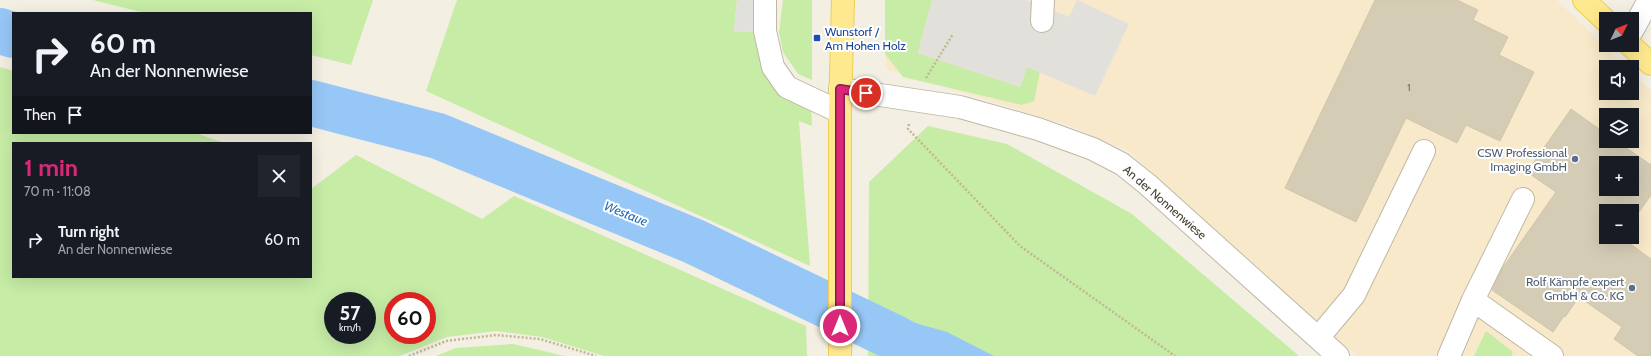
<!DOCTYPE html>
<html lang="en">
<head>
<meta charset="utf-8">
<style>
	:root { --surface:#171b24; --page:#20242c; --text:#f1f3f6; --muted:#9ea1a6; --accent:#db2777 }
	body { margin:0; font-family:Cabin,sans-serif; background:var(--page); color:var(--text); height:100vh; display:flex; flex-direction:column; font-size:15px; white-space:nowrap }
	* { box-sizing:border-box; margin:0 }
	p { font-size:13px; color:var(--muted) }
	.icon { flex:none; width:22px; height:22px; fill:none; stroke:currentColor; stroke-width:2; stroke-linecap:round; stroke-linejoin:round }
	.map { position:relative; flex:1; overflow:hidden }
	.details { position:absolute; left:12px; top:142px; width:300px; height:136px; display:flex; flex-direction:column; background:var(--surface); border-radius:0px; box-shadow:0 4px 16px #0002 }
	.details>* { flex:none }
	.guide { position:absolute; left:12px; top:12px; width:300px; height:122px; border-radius:0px; box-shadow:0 4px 16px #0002; background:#171b24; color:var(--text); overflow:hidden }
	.needle { width:26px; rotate:47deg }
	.buttons { position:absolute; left:1599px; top:12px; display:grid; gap:8px }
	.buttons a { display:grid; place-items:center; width:40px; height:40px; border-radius:0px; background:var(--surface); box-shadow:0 4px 16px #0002; font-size:20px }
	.speed { position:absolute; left:324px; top:292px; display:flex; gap:8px; font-size:20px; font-weight:700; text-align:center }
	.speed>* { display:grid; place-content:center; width:52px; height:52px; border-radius:50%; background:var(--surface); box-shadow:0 4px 16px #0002; line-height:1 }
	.speed small { font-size:10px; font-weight:400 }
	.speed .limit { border:6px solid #d22; background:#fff; color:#111 }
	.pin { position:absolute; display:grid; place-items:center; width:34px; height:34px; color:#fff; margin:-17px; border:2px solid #fff; border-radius:50%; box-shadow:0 1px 4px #0007 }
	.me { position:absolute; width:44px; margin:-22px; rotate:0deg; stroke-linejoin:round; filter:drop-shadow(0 0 3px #0008) }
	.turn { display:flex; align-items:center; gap:14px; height:84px; padding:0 12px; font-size:18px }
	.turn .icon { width:52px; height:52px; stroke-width:2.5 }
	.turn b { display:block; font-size:28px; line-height:34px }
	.then { display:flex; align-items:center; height:38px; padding:0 12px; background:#0003; gap:8px; font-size:15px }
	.round { display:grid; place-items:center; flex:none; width:42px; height:42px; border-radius:0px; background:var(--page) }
	.head { display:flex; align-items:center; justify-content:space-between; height:68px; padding:0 12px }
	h1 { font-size:24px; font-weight:700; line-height:30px; color:var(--accent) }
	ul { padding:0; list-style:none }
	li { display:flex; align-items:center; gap:12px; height:60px; padding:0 12px }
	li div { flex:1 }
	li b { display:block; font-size:15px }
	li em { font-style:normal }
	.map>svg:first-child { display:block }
</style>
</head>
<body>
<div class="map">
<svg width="1651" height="356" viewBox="0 0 1651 356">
	<rect width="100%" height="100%" fill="#f3efe2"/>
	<!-- commercial -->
	<path fill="#f8e9ca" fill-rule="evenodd" d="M886,0H1557L1626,67H1606V93H1632V73L1651,91V356H1357L1127,150L1068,125L886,69ZM1606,115H1632V141H1606ZM1606,163H1632V189H1606ZM1606,211H1632V237H1606Z"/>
	<!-- green -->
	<path fill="#c6eca6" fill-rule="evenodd" d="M93,0H373L351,65L311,55V13H145Z
		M457,0H737L734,31L754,32L760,62L774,85L791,101L811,106L812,126L799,121L810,266L426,91Z
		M783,0H812V80L798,74L783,52L779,32Z
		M885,0H932L918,53L1020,87L1027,67L1040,72L1034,101L1022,105L903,77L885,54Z
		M0,67L13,71V133H195L225,143H13V277H311V189L356,155L482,219L514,196L806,326L807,356H604L542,337L496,331L447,337L400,356H0ZM333,301H367V335H333ZM393,301H427V335H393Z
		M928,126L1007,144L1132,214L1299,356H868L869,182Z
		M1486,331L1513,352L1511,356H1474Z
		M513,344L565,356H436L456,348Z"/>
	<!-- parking -->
	<path fill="#e2e0db" d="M737,0H757L754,32L734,31Z
		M932,0H1026L1069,17L1077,0L1129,24L1095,96L1027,67L1020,87L918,53Z"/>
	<!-- water -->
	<path fill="#97c7f6" d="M869,310L947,332L994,356H888L872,348Z"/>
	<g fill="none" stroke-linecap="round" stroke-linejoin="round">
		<!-- river -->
		<path stroke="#97c7f6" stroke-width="46" d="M0,31L13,35
			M311,103L438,136L693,241L893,337L929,356"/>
	</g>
	<!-- building -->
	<path fill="#d5ccb6" stroke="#d1c5a9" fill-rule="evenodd" d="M1375,0H1457L1478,10L1473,20L1508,37L1499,55L1534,72L1500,141L1466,125L1457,143L1406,118L1356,222L1285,188Z
		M1571,109L1606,134V141H1616L1651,165V195L1632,222V211H1606V237H1621L1651,259V356H1638L1614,339L1622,327L1579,297L1565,317L1564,316L1553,332L1492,290L1502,269L1556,192L1527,172ZM1606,163H1632V189H1606Z"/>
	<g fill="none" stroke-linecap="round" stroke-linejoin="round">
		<defs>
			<path id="minor" d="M765,0V31L773,67L787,87L840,112
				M1042,21L1043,0
				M1632,31L1649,0
				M840,89L960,107L1038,129L1093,149L1122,164L1147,184L1338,356
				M1473,300L1523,199
				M1318,338L1354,295L1424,151
				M1449,356L1473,300L1552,356"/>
			<path id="major" d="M1584,0L1606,21
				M1630,45L1651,64
				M840,356V112L843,0"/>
		</defs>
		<!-- minor casing -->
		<use href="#minor" stroke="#bfb8a4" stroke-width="24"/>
		<!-- major casing -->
		<use href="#major" stroke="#eece54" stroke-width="24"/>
		<!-- path -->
		<path stroke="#c2b694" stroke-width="2.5" stroke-dasharray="2 2" stroke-linecap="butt" d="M926,78L953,34
			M909,124L908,129L1020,246L1175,356
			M409,356L446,341L496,335L540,339L596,356"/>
		<!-- minor -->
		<use href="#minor" stroke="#fff" stroke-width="22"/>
		<!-- major -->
		<use href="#major" stroke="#ffe98f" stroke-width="22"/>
	</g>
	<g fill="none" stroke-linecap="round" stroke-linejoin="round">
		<defs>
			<path id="route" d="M840,326V89L866,93"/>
		</defs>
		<!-- route casing -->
		<use href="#route" stroke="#8e194d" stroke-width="10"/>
		<!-- route -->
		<use href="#route" stroke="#db2777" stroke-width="7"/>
	</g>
	<!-- markers -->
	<rect fill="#1a4fb4" stroke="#fff" stroke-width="1.5" x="813" y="34" width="8" height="8" rx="2"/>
	<g fill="#5c6f8a" stroke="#fff" stroke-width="1.5">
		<circle cx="1575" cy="159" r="4"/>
		<circle cx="1632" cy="288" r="4"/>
	</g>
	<g text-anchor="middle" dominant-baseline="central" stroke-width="4" stroke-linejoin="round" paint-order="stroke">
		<!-- number labels -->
		<g font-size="10" fill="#696253">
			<text x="1409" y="87">1</text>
		</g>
		<!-- transit labels -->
		<g font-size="12" fill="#164399" stroke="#fff" text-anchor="start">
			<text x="825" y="31">Wunstorf /<tspan x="825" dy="14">Am Hohen Holz</tspan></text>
		</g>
		<!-- service labels -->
		<g font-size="12" fill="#4e5e75" stroke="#fff" text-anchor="end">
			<text x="1567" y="152">CSW Professional<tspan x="1567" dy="14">Imaging GmbH</tspan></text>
			<text x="1624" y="281">Rolf Kämpfe expert<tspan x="1624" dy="14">GmbH &amp; Co. KG</tspan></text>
		</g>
		<!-- street labels -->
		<g font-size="12" fill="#453f32" stroke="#fff">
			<text transform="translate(1165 202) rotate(41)">An der Nonnenwiese</text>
		</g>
		<!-- water labels -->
		<g font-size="13" font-style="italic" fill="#236cb9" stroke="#fff">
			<text transform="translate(626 213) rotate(22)">Westaue</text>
		</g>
	</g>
</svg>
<div class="buttons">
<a><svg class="needle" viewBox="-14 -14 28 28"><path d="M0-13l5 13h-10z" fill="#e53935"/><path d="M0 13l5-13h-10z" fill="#9ea1a6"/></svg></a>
<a><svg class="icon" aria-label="sound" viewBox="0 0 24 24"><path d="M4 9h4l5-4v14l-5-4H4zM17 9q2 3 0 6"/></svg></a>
<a><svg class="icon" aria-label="layers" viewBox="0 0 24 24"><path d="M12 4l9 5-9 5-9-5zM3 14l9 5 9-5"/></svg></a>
<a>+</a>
<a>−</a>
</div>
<div class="speed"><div>57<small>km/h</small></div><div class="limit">60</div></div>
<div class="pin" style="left:866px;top:93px;background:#d93025"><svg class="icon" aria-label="arrive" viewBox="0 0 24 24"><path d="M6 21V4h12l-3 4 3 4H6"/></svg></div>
<svg class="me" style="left:840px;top:326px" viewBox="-20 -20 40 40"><circle r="17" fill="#db2777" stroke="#fff" stroke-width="3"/><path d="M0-11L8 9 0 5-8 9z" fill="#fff"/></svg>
<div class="guide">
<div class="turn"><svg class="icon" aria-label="right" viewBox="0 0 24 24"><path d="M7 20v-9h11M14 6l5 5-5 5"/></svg><div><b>60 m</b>An der Nonnenwiese</div></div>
<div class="then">Then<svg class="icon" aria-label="arrive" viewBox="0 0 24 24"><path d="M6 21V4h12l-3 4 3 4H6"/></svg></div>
</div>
<section class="details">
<div class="head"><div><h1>1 min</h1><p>70 m · 11:08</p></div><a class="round"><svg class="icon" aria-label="close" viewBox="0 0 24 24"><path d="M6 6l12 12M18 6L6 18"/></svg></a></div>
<ul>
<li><svg class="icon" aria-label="right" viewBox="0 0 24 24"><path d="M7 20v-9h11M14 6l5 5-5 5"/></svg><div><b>Turn right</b><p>An der Nonnenwiese</p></div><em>60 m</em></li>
</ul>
</section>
</div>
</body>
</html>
